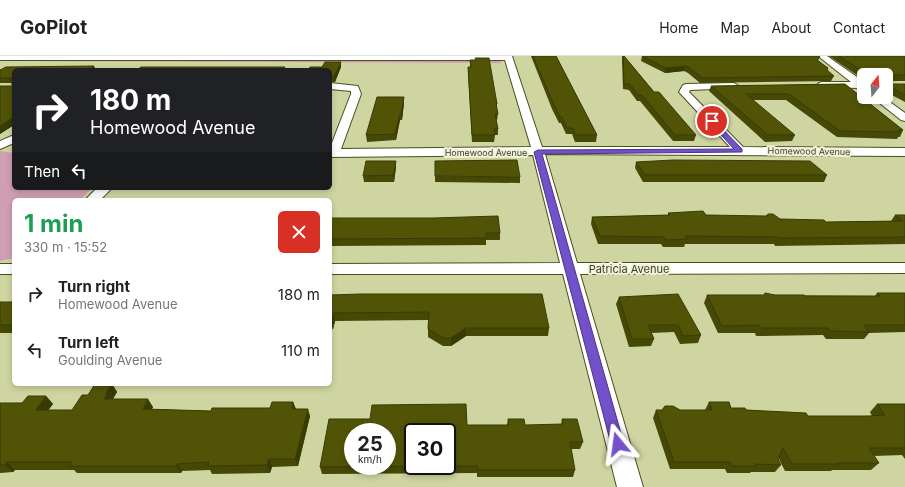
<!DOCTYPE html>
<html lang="en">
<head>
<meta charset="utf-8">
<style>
	:root { --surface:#fff; --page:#f6f6f6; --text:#202124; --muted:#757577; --line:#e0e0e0 }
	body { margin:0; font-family:Inter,sans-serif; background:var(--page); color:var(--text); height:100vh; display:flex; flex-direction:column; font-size:15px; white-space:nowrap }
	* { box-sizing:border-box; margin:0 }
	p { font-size:13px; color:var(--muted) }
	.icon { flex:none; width:22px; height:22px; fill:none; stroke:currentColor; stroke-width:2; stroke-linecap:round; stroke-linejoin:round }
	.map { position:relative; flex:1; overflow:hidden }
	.side { position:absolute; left:12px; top:142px; width:320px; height:188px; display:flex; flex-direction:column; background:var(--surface); border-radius:6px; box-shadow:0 2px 6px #0003 }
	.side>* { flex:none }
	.banner { position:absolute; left:12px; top:12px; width:320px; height:122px; border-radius:6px; box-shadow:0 2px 6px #0003; background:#202124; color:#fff; overflow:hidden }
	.needle { width:26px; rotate:17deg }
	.controls { position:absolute; left:857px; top:12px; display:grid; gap:8px }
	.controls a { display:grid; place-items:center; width:36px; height:36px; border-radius:6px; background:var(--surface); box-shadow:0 2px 6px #0003; font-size:20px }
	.speed { position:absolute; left:344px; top:367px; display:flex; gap:8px; font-size:20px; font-weight:700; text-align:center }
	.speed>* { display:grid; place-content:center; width:52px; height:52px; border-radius:50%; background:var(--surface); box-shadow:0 2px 6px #0003; line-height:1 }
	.speed small { font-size:10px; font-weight:400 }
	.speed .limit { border:2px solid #111; border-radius:6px; background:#fff; color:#111 }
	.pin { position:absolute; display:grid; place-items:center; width:34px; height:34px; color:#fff; margin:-17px; border:2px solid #fff; border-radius:50%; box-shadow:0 1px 4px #0007 }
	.me { position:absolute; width:44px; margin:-22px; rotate:344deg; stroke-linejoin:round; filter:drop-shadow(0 0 3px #0008) }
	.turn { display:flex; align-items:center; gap:14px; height:84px; padding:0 12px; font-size:18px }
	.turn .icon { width:52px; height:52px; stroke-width:2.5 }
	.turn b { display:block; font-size:28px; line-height:34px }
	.then { display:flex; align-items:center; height:38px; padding:0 12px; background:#0003; gap:8px; font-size:15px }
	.round { display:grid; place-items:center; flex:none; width:42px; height:42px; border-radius:6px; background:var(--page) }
	.summary { display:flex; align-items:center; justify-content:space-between; height:68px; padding:0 12px }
	h1 { font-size:24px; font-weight:700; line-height:30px; color:#1e9e55 }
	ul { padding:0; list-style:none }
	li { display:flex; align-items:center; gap:12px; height:56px; padding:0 12px }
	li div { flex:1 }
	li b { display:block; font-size:15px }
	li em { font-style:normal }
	header { display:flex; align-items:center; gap:24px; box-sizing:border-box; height:56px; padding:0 20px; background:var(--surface); border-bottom:1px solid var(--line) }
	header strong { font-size:19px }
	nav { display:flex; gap:22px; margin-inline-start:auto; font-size:14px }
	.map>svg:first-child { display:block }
</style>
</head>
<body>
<header>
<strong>GoPilot</strong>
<nav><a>Home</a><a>Map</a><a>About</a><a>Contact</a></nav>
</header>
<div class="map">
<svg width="905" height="431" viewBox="0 0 905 431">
	<rect width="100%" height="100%" fill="#cfd5a0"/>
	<!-- green -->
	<path fill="#d09eb2" d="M0,0H499L501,7L0,5Z
		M0,95L14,97V132H92L80,144H14V202L0,205Z"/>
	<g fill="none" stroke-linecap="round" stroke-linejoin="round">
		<defs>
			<path id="minor" d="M0,0H512L542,91H730L679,36L683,29L686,28L734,27L739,30L737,32L690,34L689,36L743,91L905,92V100L545,98L577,207H905V217L580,218L643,431H617L563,218H330V208L560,207L533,99L330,101V92L351,38V35L330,33V27L358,30L361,38L341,93L531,91L505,4H0Z
				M818,0H827L864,26V34L859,32L819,31L817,29L819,27L822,26H851Z
				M872,41H883L905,57V65L901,64Z
				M14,79V87L0,93V85Z
				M97,132H112L100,144H85Z
				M0,208H14V218H0Z"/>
		</defs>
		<!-- minor casing -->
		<use href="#minor" stroke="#4b4e1d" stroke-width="2"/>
		<!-- minor -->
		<use href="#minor" fill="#fff" fill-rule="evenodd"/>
	</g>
	<!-- wall -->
	<path fill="#464806" d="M531,0H556L597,79L596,86H575L572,78H566L561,67H559L552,53Z
		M622,0H624L654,36L696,79L694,85H673L640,45H637L629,34L623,33L622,4Z
		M642,0H820L818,4L827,15L834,20L831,25L700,27L688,17L684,15L665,17L641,5Z
		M829,0H905V25H888V27L889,28H905V46L886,36V19H864V24Z
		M470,4L497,48V53L498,58L497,64H496L498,73V79H495L494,86H472L468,16V11H470Z
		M341,6V11L335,26H330V14L322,11Z
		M0,14H14V69L0,78L12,30V27H0Z
		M845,28L903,74L900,81H898L897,83L837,81L786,44H752L795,79L792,85L765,86L709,35L711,30Z
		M404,47L402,64H400L396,84L367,86L366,79Z
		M636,106L827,119L824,126H643L635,112Z
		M396,111L394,126H364L363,120Z
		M435,120L520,121V127L435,126Z
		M668,157L826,166L891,165L895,159H905V188L775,190L774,188H685L684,191H663L661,188H598L591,168L592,161L668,159Z
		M330,162L500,177V184H486V189L330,190Z
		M877,237H905V276L869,277L864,283H826L823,279L756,280L755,277H718L704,247L707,239L875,240Z
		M330,239L549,272L548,280H466L451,290H443L428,281V264L335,265L333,273H330Z
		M619,241L701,279L698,287L680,288L674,276L651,277L654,283L651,290L629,291L616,248Z
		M14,244V277H0V246H12Z
		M112,328L117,336L113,343L153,351L152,353L211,355L270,352L293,346L296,353L310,360L298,410L272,411L270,417L212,418L210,414L182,415L181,417H77L74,414H15L13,416L0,417V347H22L46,340L53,348L48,354H72L88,339Z
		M709,346L731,352L808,360H872L870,356L877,348H905V403L902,399L874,400L879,407L871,414H832L831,415H785L778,401V403L781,409L775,416H751L750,417H727L725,413H670L653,362L656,354H705Z
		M508,363L525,369H561L562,363L583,386L580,393H571L575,414L573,421H477V417L322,418L320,411L467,369H507Z"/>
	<!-- shaded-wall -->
	<path fill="#393b05" d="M341,6V11L335,26L334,21Z
		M94,10L96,14H88Z
		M686,10L684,15L665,17L666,12Z
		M404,41V47L402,64L401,58Z
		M400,58V64L396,84L395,78Z
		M14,61V69L0,78V70Z
		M396,105V111L394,126L393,119Z
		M333,257L335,265L333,273L331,265Z
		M466,272V280L451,290V282Z
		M112,328L117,336L112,344L104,343L105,339Z
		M46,340L53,348L43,361L36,354Z
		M148,343L153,351L148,360L143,353Z
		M293,346L296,354L292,353Z
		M308,353L310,360L298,410L295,403Z
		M269,403L272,411L270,417L267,409Z
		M7,406L15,414L13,416L5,409Z
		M177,408L182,415L181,417L176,410Z"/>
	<!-- building -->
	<path fill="#515407" stroke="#393b05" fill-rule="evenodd" d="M533,0H556L597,79H576L573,72H567L562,61H560L553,47Z
		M623,0H624L654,36H659L696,79H675L642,39H638L630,28H624Z
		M642,0H820L817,4L828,12L827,14L834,20L702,22L690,12L686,10L666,12Z
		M839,0H905V19H889L888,27L889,28H905V39L886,29V19H868Z
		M475,2H489L497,48H496L498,58H495L498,73H494L495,79H472L468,11H471L470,4H476Z
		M325,6H341L334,21H330V14H309L310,11H322Z
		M94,10L88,14H14V61L0,70V30H12V22H0V14L6,11Z
		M141,11H285L283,14H137Z
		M845,28L903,74H898L901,76L840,75L789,38H746L795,79H768L711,30Z
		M377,41H404L401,58H400L395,78L366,79Z
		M517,104L520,121L435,120V105Z
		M673,104L810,105L827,119H645L636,106Z
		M366,105H396L393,119L363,120Z
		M703,155L706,159L766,160L768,158H773L780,163L824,164L826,166L903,165L895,159H905V181L779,182L778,181L685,180L687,183L665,184L664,181L600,180L592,161L670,159L668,157Z
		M498,160L500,177H486V182L330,183V162H433Z
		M765,237L775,239H804L805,240H880L877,237H905V269H864L869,276L831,275L828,272H761L759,269L722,270L707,239H764Z
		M360,238H542L549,272H466L451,282H443L428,273L429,256L333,257L331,265H330V239Z
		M678,238L701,279L683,280L678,269H648L654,283H632L619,241Z
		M14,244V269H0V246H12Z
		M95,328H112L105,339L108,338L104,343H148L143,353L211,355L212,352H270L272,346H293L292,353H308L295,403H269L267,409L208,410L209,406L177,408L176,410H70L72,406H7L5,409H0V347H22L28,340H46L36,354H72L82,339H88Z
		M709,346H729L731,352H745L746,354L806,357L808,360H868L885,359L877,348H905V392H869L879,407H837L838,408H792L783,392L778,403L781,409L755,408L756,410H732L730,406H674L656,354H662L665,350H673L680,354H712Z
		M466,348L467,369H509L508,363H524L525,369L563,368L562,363H577L583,386H570L575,414H478V410H447V376H413V410H422L320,411L329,363H370L372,349ZM353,376H387V410H353Z"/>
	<!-- route -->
	<path fill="#7351ca" stroke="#4b3583" d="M710,64H714L742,93V96L542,98L624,388L622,392L618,393L613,392L611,388L534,96L538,94L734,93L710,67Z"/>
	<g text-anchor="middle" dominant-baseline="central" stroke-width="4" stroke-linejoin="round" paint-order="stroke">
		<!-- far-street labels -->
		<g font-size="9" fill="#3b3d28" stroke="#f0f3d9">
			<text transform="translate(809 95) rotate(1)">Homewood Avenue</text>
			<text x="486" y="96">Homewood Avenue</text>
		</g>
		<!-- street labels -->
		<g font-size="11" fill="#3b3d28" stroke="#f0f3d9">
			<text x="629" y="213">Patricia Avenue</text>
		</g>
	</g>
</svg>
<div class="controls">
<a><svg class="needle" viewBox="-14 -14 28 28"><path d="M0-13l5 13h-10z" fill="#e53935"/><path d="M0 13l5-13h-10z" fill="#757577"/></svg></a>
</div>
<div class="speed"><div>25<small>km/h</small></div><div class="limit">30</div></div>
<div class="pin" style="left:712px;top:65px;background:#d93025"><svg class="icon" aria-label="arrive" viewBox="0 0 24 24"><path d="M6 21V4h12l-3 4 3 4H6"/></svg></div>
<svg class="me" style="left:618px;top:388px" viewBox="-20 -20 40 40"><path d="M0-17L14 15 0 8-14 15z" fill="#7351ca" stroke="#fff" stroke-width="4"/></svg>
<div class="banner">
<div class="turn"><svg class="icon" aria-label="right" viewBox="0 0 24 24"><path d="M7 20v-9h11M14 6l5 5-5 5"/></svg><div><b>180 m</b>Homewood Avenue</div></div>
<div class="then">Then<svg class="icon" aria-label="left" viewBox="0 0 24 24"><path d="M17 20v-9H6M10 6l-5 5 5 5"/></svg></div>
</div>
<section class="side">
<div class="summary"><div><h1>1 min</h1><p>330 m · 15:52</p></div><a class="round" style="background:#d93025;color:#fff"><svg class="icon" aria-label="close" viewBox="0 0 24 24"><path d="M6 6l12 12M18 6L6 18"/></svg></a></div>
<ul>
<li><svg class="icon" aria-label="right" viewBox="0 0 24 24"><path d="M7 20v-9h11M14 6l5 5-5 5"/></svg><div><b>Turn right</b><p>Homewood Avenue</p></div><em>180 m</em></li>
<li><svg class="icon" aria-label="left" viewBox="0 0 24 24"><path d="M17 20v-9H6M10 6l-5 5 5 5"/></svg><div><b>Turn left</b><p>Goulding Avenue</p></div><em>110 m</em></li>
</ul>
</section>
</div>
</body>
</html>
